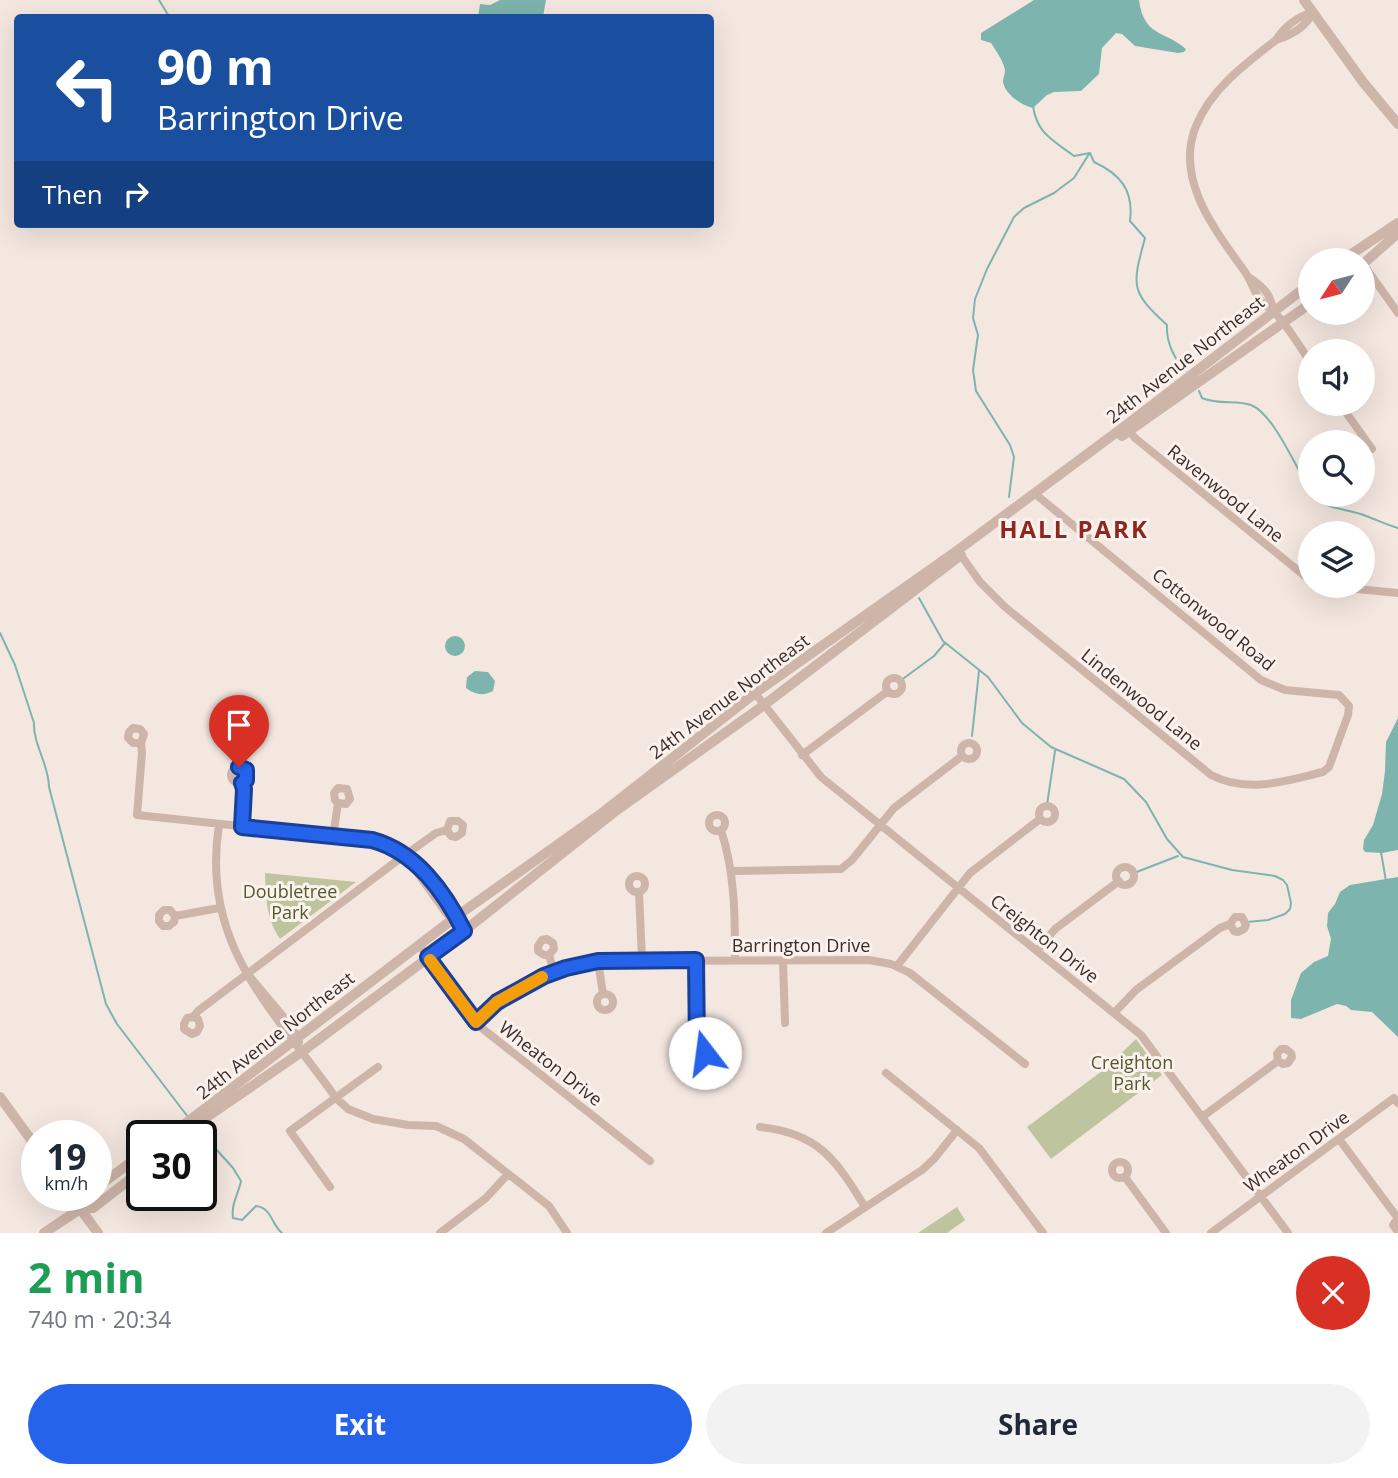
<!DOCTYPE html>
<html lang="en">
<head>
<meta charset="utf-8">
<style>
	:root { --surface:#fff; --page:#f2f2f3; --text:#1f2937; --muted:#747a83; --accent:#2563eb }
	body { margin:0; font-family:"Open Sans",sans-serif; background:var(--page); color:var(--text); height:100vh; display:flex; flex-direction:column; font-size:26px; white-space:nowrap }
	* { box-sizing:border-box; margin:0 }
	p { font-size:23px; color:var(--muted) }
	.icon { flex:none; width:38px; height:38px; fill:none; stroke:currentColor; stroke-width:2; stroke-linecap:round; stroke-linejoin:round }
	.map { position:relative; height:1233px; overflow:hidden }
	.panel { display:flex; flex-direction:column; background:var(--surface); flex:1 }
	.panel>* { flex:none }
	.banner { position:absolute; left:14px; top:14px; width:700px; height:214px; border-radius:7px; box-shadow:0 7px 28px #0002; background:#1a4fa0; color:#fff; overflow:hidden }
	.needle { width:46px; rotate:234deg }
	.fabs { position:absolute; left:1298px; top:248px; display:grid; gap:14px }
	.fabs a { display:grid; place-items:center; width:77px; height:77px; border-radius:50%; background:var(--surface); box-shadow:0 7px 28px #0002; font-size:35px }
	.speed { position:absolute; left:21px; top:1120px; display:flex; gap:14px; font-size:35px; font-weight:700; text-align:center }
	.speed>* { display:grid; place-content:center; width:91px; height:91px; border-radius:50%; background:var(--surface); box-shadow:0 7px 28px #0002; line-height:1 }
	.speed small { font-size:18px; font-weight:400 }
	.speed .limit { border:4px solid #111; border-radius:10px; background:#fff; color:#111 }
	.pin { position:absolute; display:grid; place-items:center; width:60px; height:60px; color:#fff; margin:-72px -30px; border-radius:50% 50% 50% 0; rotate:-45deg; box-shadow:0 0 7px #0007 }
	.pin .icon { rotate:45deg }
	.me { position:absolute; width:77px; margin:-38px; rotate:345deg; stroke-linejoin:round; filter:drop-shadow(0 0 5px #0008) }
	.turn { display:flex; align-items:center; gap:24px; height:147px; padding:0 28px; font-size:32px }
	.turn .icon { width:91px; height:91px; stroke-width:2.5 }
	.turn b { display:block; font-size:49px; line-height:60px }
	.then { display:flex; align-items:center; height:66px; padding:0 28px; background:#0003; gap:14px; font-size:26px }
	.round { display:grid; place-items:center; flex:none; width:74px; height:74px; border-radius:37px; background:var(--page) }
	.overview { display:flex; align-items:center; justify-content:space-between; height:119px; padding:0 28px }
	h1 { font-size:42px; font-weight:700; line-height:52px; color:#1e9e55 }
	.cta { display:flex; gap:14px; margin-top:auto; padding:14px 28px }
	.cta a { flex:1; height:80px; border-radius:42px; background:var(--accent); color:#fff; font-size:28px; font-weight:700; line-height:80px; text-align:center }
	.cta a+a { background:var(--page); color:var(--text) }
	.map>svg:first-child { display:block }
</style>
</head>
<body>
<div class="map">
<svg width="1398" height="1233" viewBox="0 0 1398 1233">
	<rect width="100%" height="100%" fill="#f4e7e0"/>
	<!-- green -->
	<path fill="#bec59e" d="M265,873L356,882L280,939C266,918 266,897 265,873Z
		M1136,1039L1162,1075L1051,1159L1027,1127L1106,1068Z
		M957,1207L965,1220L947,1233H918Z"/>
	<!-- water -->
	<path fill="#7db4ad" d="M500,0H546L543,17H478L480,4L490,5Z
		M1034,0H1139C1144,37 1164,30 1186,49L1184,52L1178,53L1135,46L1122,34L1116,33L1102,48L1099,74L1081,91L1054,92L1047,95L1033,108C1022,106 1005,94 1003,82C1003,78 1005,74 1005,70C1003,60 996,51 991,43L981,40V33Z
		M445 646a10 10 0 1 1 20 0a10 10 0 1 1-20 0Z
		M475,671L488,672L495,681L493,691C484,696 475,695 466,688L467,677Z
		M1398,718V850L1382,853L1365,852L1363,849L1364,840L1373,825L1382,794L1385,771L1386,742Z
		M1398,877V1037L1372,1012L1351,1010L1346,1006L1337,1004L1301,1019L1291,1018V1000L1301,973L1314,962L1328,956L1331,939L1327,926L1328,913L1335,904L1340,892L1350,885Z"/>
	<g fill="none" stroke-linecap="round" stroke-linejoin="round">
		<!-- stream -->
		<path stroke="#7db4ad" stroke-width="2" d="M159,0L170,18
			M1033,106C1037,134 1053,140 1074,156L1090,153L1094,162C1120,174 1134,190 1130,221L1145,238C1132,286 1130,291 1167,325C1166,342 1175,359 1185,371
			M1199,391L1202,398C1219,405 1236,400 1251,405C1274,414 1297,470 1311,492
			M1313,495C1328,511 1347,508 1366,516C1377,520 1387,525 1398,528
			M1009,497L1014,457L1010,445L976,391L973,370L978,335L973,318L975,299L987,269L1014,217L1024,208L1054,193L1074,178L1089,154
			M919,598L943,641L988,677L1022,723L1051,747L1124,779L1146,802L1167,839L1183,857L1232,870L1275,876L1283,880L1287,885L1291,903L1290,909L1285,914L1268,920L1247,922
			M0,633L15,665L34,723C33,744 49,765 49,787L106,1004L117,1024L188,1117
			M900,681L934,656L945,643
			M972,736L979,671
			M1047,805L1055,751
			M1381,852L1386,881
			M1134,873L1178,856
			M198,1129L233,1168L241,1181C238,1195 231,1204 233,1218L242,1220L256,1206C272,1208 271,1224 282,1233"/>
		<!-- minor -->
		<path stroke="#ceb5aa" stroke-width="8" d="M1313,12C1306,27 1292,35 1276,40C1284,27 1298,16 1313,12Z
			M1276,40C1245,64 1211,89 1196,126C1174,180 1216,231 1245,272C1252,282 1255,296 1264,304C1266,307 1270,308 1273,311C1287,324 1299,346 1311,363
			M1363,264L1398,313
			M1250,278C1264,287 1271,295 1273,311
			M1340,404L1372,449
			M1125,426L1135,438L1311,581
			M958,551L980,582L1005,607L1211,775C1248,794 1285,781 1323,772L1329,767L1348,715L1349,706L1339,695L1285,690L1261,680L1034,493
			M1327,586L1398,593
			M886 686a8 8 0 1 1 16 0a8 8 0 1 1-16 0Z
			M755,693L821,777L1141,1035L1288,1233
			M961 751a8 8 0 1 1 16 0a8 8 0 1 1-16 0Z
			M141,743H133L128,738L129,732L133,728L140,729L144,734L141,743L142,753L137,815L371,840C416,851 444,891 464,931
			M802,755L888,691
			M231 775a8 8 0 1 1 16 0a8 8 0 1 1-16 0Z
			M1039 814a8 8 0 1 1 16 0a8 8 0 1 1-16 0Z
			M709 823a8 8 0 1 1 16 0a8 8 0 1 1-16 0Z
			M219,825C200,945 273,1009 336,1098L348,1109L373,1119L408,1125L436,1126L464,1139L549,1206L567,1233
			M242,827L244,789L242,783
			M721,830C735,873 735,915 735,960
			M333,837L338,803L335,800L334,793L338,788L347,789L350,799L346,804L338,803
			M409,861L446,913L456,923
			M1116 876a9 9 0 1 1 18 0a9 9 0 1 1-18 0Z
			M732,871L841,869L852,860L894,808L962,756
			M629 884a8 8 0 1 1 16 0a8 8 0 1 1-16 0Z
			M639,892L642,960
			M175,916L174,922L169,926H163L159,921V915L164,910H170L175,916L219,908
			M419,945L483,1029L650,1161
			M1037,951L1055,929L1119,881
			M549,955H544L538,951V946L542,940L547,939L553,943L554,949L549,955L554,972
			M696,960L697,1046L690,1050L689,1055L693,1060L702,1059L705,1053L702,1048L697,1046
			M598,961L603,994
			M783,961L785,1023
			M897,966L970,873L1040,819
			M250,977L293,1028L299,1042
			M597 1002a8 8 0 1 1 16 0a8 8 0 1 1-16 0Z
			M1115,1012L1136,990L1220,928L1230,924L1235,917H1242L1246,925L1244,929L1238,932L1234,931L1230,924
			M193,1017L198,1019L200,1026L197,1032L192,1034L184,1029V1024L187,1018L193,1017L198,1011L394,863L436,833L447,830L450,821H458L463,825L462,833L456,837L451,836L447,830
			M482,1019L501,1006L507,999
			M476,1022C505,987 555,969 598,961L869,960L891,964L910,973L1025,1064
			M886,1073L979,1148L1043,1233
			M1202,1117L1278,1061L1277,1054L1281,1049H1286L1291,1053L1292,1057L1288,1063L1283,1064L1278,1061
			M760,1127C819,1133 836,1160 865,1207
			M1339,1139L1397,1217
			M1112 1170a8 8 0 1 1 16 0a8 8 0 1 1-16 0Z
			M1125,1177L1166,1233
			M330,1187L290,1131L378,1067
			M1398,1217L1393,1225L1398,1232
			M440,1233L486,1198L508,1174
			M826,1233L922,1170L934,1159L957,1130
			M1211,1233L1394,1098L1398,1103"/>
		<!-- tertiary -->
		<path stroke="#ceb5aa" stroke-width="10" d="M1304,0L1363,82L1398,124
			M1341,261L1398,223
			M1363,264L1398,233
			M1122,436L1311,303
			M0,1097L37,1148
			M169,1136L457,916L602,813L755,693L958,550L1125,426L1311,283
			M182,1136L207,1117L303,1051L464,931L613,813L764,705L961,555
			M96,1188L142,1154
			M70,1195L98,1233
			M80,1209L88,1195
			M44,1233L80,1209L93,1208L142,1170"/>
	</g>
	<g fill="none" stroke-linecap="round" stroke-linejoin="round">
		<defs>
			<path id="route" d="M239,767L246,770V780L242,783L244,789L242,827L372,840C416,852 444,891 464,931L428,957L476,1022L497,1002L544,976L566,968L598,961L696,960L697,1046L702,1048L705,1053"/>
		</defs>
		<!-- route casing -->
		<use href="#route" stroke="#184099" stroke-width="18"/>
		<!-- route -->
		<use href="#route" stroke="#2563eb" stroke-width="12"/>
		<!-- slow -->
		<path stroke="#f59e0b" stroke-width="12" d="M430,960L476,1022L497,1002L542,977"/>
	</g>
	<g text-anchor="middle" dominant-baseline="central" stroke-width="6" stroke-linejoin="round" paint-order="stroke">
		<!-- street labels -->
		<g font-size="18" fill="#3b2d2a" stroke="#fbf2ed">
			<text transform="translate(1185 359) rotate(-38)">24th Avenue Northeast</text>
			<text transform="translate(1226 493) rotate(39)">Ravenwood Lane</text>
			<text transform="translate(1214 619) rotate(39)">Cottonwood Road</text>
			<text transform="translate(729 696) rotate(-37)">24th Avenue Northeast</text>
			<text transform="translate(1142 699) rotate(39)">Lindenwood Lane</text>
			<text transform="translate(1045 938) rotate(38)">Creighton Drive</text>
			<text x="801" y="945">Barrington Drive</text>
			<text transform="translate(275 1035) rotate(-38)">24th Avenue Northeast</text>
			<text transform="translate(551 1063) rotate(38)">Wheaton Drive</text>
			<text transform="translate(1296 1151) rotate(-36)">Wheaton Drive</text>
		</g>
		<!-- park labels -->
		<g font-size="18" fill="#525b2c" stroke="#fbf2ed">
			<text x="290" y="891">Doubletree<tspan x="290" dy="21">Park</tspan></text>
			<text x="1132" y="1062">Creighton<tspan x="1132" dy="21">Park</tspan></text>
		</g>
		<!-- district labels -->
		<g font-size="24" font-weight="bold" letter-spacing="2" fill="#8f271e" stroke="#fbf2ed">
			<text x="1074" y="528">HALL PARK</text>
		</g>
	</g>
</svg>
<div class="fabs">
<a><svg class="needle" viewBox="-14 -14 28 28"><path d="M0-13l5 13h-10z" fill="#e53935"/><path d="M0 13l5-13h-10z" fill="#747a83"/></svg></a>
<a><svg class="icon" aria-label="sound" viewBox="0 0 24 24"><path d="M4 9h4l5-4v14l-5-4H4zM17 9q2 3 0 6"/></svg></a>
<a><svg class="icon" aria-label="search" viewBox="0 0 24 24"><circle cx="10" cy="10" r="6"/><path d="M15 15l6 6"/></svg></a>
<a><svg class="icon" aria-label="layers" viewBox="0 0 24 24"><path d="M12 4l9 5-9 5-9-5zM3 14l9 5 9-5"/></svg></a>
</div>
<div class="speed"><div>19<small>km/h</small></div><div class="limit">30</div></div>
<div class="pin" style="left:239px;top:767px;background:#d93025"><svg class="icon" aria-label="arrive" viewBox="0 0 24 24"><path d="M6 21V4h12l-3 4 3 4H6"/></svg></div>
<svg class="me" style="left:705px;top:1053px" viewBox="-20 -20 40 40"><circle r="19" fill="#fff"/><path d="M0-13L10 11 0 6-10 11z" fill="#2563eb"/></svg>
<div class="banner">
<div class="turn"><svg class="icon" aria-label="left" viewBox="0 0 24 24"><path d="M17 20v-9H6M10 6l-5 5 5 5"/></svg><div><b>90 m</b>Barrington Drive</div></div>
<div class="then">Then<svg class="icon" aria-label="right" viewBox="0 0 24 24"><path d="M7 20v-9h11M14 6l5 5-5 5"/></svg></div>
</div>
</div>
<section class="panel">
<div class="overview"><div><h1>2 min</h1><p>740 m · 20:34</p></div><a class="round" style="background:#d93025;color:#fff"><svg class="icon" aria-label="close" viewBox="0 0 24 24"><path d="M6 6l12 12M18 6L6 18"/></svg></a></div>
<div class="cta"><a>Exit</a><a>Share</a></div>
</section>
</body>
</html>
